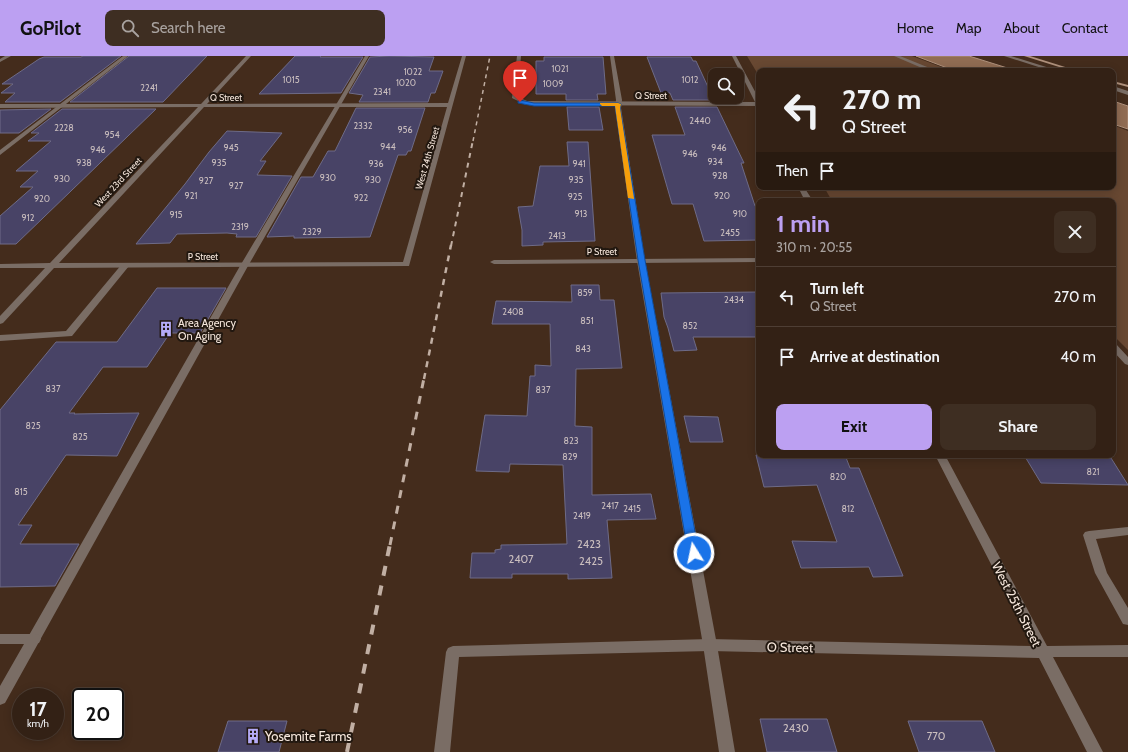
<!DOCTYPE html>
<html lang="en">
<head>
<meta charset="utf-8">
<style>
	:root { --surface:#332115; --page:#3e2e22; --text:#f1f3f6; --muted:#a9a3a0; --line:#4e3e34; --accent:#bca0f2 }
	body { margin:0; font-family:Cabin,sans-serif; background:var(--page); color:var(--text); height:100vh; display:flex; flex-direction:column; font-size:15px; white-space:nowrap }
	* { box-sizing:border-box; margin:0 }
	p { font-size:13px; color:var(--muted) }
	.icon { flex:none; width:22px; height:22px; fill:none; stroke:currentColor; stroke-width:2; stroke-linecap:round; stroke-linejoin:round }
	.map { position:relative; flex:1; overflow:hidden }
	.side { position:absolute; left:756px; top:142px; width:360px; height:260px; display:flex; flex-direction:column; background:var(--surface); border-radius:8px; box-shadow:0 2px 10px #0003,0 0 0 1px var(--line) }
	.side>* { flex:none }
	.top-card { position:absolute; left:756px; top:12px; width:360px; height:122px; border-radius:8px; box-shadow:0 2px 10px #0003,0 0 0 1px var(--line); background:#332115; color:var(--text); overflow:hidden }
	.controls { position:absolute; left:708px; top:12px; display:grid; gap:8px }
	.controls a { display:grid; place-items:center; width:36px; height:36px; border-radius:8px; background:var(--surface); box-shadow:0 2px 10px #0003,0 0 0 1px var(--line); font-size:20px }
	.speed { position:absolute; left:12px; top:632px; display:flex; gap:8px; font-size:20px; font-weight:700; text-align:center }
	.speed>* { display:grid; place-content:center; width:52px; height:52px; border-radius:50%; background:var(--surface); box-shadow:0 2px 10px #0003,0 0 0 1px var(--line); line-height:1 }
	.speed small { font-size:10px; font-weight:400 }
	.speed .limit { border:2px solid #111; border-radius:6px; background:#fff; color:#111 }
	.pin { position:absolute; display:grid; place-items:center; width:34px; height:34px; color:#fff; margin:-41px -17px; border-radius:50% 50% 50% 0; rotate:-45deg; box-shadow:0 0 4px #0007 }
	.pin .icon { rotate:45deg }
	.me { position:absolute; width:44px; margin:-22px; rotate:350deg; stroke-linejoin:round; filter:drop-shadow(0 0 3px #0008) }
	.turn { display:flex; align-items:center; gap:14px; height:84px; padding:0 20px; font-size:18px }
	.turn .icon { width:52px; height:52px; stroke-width:2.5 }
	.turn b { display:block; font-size:28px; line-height:34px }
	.then { display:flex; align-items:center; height:38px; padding:0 20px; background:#0003; gap:8px; font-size:15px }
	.round { display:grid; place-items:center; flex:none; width:42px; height:42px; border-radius:8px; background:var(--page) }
	.head { display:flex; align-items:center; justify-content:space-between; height:68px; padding:0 20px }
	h1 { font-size:24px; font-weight:700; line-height:30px; color:var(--accent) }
	.action { display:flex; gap:8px; margin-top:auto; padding:8px 20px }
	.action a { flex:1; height:46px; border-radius:8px; background:var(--accent); color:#111; font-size:16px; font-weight:700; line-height:46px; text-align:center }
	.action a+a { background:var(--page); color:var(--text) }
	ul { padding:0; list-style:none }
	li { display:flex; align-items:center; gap:12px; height:60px; padding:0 20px; border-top:1px solid var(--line) }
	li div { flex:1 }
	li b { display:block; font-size:15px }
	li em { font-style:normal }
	header { display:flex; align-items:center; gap:24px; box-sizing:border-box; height:56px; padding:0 20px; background:var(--accent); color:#111 }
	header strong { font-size:19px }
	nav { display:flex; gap:22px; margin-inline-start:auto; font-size:14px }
	.search { width:280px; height:36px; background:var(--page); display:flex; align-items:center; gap:10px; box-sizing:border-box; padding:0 14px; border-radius:8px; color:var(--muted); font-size:15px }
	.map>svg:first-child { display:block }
</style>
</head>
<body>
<header>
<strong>GoPilot</strong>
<div class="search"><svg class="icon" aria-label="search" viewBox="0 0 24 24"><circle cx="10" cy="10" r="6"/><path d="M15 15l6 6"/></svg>Search here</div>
<nav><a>Home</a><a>Map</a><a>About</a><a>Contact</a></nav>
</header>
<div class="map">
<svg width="1128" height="696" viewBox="0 0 1128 696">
	<rect width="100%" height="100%" fill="#442c1c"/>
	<!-- green -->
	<path fill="#684832" d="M747,0H912L952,15H759V20Z
		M1113,69L1128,75V294L1113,279V145H832L824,131H1113Z"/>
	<!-- water -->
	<path fill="#906c53" stroke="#af917c" d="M916,0H969L1017,15H955Z
		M1113,45L1128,50V73L1113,68Z"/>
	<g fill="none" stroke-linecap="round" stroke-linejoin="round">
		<!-- stream -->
		<path fill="#af917c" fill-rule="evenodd" d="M1024,0H1030L1078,15H1072Z
			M1113,25L1128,29V31L1113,27Z"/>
	</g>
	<!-- building -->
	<path fill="#484366" stroke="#6e6b87" d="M83,0H121L60,46H5L15,37H1L13,28H2L39,3L44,1H81Z
		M129,0H207L163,46H70Z
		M295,0H321L320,1H363L341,37L259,38Z
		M389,0L434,1L429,15H443L435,37H431L428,46H359L363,39L349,37L370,1Z
		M544,1H603L606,38H597L598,44H566V38H536V5H544Z
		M647,1H691L693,5H696L714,44H673L670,37H661Z
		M567,51H599L603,74H569Z
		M675,51H717L744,107H741L755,150H759V184L704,185L693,148H672L652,79H685Z
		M356,52H425L411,95H408L406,99H398L370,181L294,182V180L267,181L301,121H313L328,95H335Z
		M51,53L19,77H0V54Z
		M62,53H156L16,188H0V160L33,131H20L38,115H16L51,85H28L39,77H31Z
		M227,75L282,77L260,105H266L257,119L292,120L256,181H236L237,178L227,177L177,178L170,187L136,188L185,128L209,96Z
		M567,86H588L595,185L543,186V189L522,190V174L518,151L533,150L540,110H569Z
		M571,229H599L600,244H614L622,312L576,313L575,370L592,371V439L651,438L656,463L607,464L612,522L568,523V518H512V522H470L472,497H495V494L501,493V489L567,488L563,409L510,408L509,416L476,415L485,359L527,360L530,320H535V309L551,310L550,268H492L496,245L572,246Z
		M157,232H226L200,277H170L147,311H103L69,357H75L74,358L139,357L117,400L66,399L18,469H32L20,488H79L55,530L0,531V354L56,286H117Z
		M759,236V281H693L697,294L674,295L668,272L664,261L661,237Z
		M684,360L718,361L723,386H690Z
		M756,399H845L850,412H859L903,520L873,521L869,511L801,512L792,485L837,486L817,429L764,431Z
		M1024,399H1057L1059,401L1111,402L1128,429L1041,427Z
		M760,663H827L837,696H767Z
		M228,665H287L279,696H218Z
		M908,665H982L995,696H919Z"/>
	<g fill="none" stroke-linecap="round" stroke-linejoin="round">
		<!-- lane -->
		<path fill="#7a6d65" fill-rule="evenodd" d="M123,0H128L0,99V94Z
			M365,0H369L248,210L5,647L0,649V630L240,210Z
			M610,0H614L622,44L621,52L645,205L717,589L735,696H719L703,589L637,205L615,52L616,44Z
			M894,0H900L937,15H929Z
			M122,208H128L129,210L72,280L0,285V279L66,275Z
			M1113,287L1116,288L1128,301V309L1125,308L1113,295Z
			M1128,471V479L1096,483L1107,517L1128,552V569L1123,568L1095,517L1083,479L1085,476L1089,475Z"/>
		<!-- street -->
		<path fill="#7a6d65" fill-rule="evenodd" d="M5,0H11L0,6V3Z
			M246,0H251L207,48L448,47L462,0H466L409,210L54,212L3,267L0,268V260L45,212H0V208L50,207L198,51L0,52V48H201ZM204,51H447L403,206L59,207Z
			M517,0H521L518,41L527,45L755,46L732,0H736L759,43V50L526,49L512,42Z
			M1004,0H1011L1059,15H1051Z
			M1113,30L1128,35V39L1113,34Z
			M798,131H804L813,145H805Z
			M759,202V206L494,208L490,206L494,204Z
			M935,399H945L1047,590L1128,589V601H1053L1103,696H1087L1039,602L710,595L459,601L450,696H434L446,596L448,592L453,590L710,583L1033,590Z
			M0,578H34L39,579L41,583L39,587L34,588H0Z"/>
		<!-- rail-far4 -->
		<path stroke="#c1afa3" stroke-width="1.5" stroke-dasharray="4 4" stroke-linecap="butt" d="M473,85L490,0"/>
		<!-- rail-far3 -->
		<path stroke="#c1afa3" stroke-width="2" stroke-dasharray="5 5" stroke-linecap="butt" d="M451,190L473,84"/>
		<!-- rail-far2 -->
		<path stroke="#c1afa3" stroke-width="2.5" stroke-dasharray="6 6" stroke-linecap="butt" d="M424,323L451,189"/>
		<!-- rail-far1 -->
		<path stroke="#c1afa3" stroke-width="3" stroke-dasharray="8 8" stroke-linecap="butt" d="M390,489L424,322"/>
		<!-- rail -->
		<path stroke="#c1afa3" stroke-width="4" stroke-dasharray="10 10" stroke-linecap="butt" d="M347,696L390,488"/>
	</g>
	<!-- route -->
	<path fill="#1a73e8" stroke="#114b97" d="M520,44L534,47H618L621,48L620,52L645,204L699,497L697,499H690L688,497L638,204L615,50H534L518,47V45Z"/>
	<!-- slow -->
	<path fill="#f59e0b" d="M600,47H618L621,48L620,52L634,143L628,142L615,50H602L600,48Z"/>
	<!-- icons -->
	<defs>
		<symbol id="building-bare" viewBox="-9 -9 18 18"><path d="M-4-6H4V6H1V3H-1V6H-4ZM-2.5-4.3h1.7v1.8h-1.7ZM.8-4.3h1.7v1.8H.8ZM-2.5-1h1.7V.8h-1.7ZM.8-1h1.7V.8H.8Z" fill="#b6acf8" stroke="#221810" stroke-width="2.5" paint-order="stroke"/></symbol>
	</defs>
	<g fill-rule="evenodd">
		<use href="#building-bare" x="155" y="262" width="22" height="22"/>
		<use href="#building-bare" x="242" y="669" width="22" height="22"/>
	</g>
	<g text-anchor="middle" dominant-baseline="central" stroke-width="4" stroke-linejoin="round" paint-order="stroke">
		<!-- number labels -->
		<g font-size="9" fill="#cabebe">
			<text x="560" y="12">1021</text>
			<text x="413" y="15">1022</text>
			<text x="291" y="23">1015</text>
			<text x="690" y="23">1012</text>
			<text x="406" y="26">1020</text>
			<text x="553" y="27">1009</text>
			<text x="149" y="31">2241</text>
			<text x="382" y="35">2341</text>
			<text x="700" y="64">2440</text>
			<text x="363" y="69">2332</text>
			<text x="64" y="71">2228</text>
			<text x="405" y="73">956</text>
			<text x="112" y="78">954</text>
			<text x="388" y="90">944</text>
			<text x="231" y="91">945</text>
			<text x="719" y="91">946</text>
			<text x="98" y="93">946</text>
			<text x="690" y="97">946</text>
			<text x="715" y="105">934</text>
			<text x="84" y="106">938</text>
			<text x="219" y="106">935</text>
			<text x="376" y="107">936</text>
			<text x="579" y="107">941</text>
			<text x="720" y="119">928</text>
			<text x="328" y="121">930</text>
			<text x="62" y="122">930</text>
			<text x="373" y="123">930</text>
			<text x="576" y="123">935</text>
			<text x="206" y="124">927</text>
			<text x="236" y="129">927</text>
			<text x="191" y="139">921</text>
			<text x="722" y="139">920</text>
			<text x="575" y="140">925</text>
			<text x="361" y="141">922</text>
			<text x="42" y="142">920</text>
			<text x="581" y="157">913</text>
			<text x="740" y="157">910</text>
			<text x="176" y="158">915</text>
			<text x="28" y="161">912</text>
			<text x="240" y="170">2319</text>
			<text x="312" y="175">2329</text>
			<text x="730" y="176">2455</text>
			<text x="557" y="179">2413</text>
			<text x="585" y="236">859</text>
			<text x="734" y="243">2434</text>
			<text x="513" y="255">2408</text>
			<text x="587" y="264">851</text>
			<text x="690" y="269">852</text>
			<text x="583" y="292">843</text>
			<text x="53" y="332">837</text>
			<text x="543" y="333">837</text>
			<text x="33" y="369">825</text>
			<text x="80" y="380">825</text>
			<text x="571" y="384">823</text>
			<text x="570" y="400">829</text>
			<text x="1093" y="415">821</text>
			<text x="838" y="420">820</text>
			<text x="21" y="435">815</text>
			<text x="610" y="449">2417</text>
			<text x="632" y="452">2415</text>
			<text x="848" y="452">812</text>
			<text x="582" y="459">2419</text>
		</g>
		<!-- far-street labels -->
		<g font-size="9" fill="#f6e7dc" stroke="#221810">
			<text x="651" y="39">Q Street</text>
			<text x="226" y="41">Q Street</text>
			<text transform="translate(427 102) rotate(-74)">West 24th Street</text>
			<text transform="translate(118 126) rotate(-47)">West 23rd Street</text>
			<text x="602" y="195">P Street</text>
			<text x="203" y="200">P Street</text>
		</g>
		<!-- poi labels -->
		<g font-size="11" fill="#f6e7dc" stroke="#221810" text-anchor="start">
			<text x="178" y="267">Area Agency<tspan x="178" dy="13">On Aging</tspan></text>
		</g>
		<!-- near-number labels -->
		<g font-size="11" fill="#cabebe">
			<text x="589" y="488">2423</text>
			<text x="521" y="503">2407</text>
			<text x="591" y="505">2425</text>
			<text x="796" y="672">2430</text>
			<text x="936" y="680">770</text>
		</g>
		<!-- near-street labels -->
		<g font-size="13" fill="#f6e7dc" stroke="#221810">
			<text transform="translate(1017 548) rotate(63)">West 25th Street</text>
			<text transform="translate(790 591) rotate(1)">O Street</text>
		</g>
		<!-- near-poi labels -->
		<g font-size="13" fill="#f6e7dc" stroke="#221810" text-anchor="start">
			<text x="265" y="680">Yosemite Farms</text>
		</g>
	</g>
</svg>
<div class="controls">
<a><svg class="icon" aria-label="search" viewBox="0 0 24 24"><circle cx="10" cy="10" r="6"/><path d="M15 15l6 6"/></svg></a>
</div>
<div class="speed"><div>17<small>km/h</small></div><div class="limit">20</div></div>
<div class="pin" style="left:520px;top:46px;background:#d93025"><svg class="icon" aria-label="arrive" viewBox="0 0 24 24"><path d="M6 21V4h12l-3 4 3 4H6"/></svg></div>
<svg class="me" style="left:694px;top:497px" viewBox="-20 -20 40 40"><circle r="17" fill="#1a73e8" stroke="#fff" stroke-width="3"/><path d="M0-11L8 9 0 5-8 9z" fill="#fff"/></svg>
<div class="top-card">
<div class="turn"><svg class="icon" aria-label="left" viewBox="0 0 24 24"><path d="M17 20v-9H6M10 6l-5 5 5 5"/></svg><div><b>270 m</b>Q Street</div></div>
<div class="then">Then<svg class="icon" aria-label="arrive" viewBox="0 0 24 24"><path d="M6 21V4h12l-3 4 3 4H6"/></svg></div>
</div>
<section class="side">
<div class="head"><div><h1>1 min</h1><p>310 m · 20:55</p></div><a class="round"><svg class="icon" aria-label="close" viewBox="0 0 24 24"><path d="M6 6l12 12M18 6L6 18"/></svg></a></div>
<ul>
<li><svg class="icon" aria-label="left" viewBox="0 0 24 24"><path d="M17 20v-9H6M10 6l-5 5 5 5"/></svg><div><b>Turn left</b><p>Q Street</p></div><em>270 m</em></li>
<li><svg class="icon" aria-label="arrive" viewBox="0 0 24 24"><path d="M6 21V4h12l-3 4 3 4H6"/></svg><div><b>Arrive at destination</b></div><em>40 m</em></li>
</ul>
<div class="action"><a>Exit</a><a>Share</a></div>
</section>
</div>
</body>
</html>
